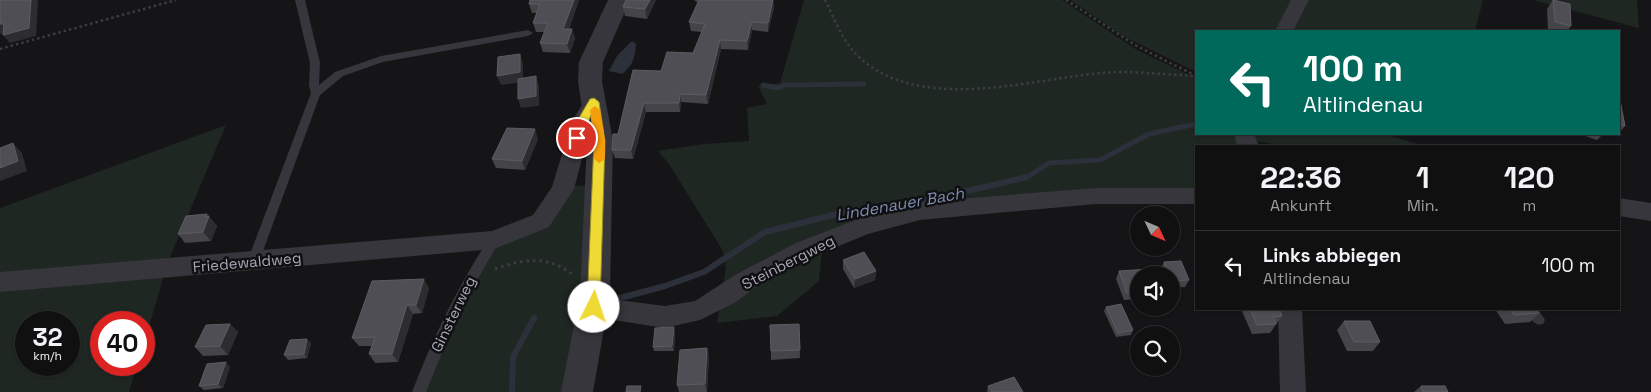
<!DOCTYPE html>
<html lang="de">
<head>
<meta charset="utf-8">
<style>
	:root { --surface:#101011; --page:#19191a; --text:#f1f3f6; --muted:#9c9d9f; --line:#303031 }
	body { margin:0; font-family:"Space Grotesk",sans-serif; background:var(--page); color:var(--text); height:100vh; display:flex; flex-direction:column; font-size:19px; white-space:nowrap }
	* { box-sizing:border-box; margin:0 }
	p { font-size:16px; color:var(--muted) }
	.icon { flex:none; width:28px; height:28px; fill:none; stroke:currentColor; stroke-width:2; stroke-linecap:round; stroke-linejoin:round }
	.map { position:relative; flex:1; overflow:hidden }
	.drawer { position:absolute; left:1195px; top:145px; width:425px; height:165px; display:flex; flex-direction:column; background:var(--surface); border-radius:0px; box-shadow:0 1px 4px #0004,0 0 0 1px var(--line) }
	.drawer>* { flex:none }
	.guide { position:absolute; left:1195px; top:30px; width:425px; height:105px; border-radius:0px; box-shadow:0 1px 4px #0004,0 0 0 1px var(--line); background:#00695c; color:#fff; overflow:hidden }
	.needle { width:32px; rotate:134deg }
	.controls { position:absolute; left:1130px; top:206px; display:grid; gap:10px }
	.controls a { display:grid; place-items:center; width:50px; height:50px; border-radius:50%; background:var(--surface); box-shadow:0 1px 4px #0004,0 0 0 1px var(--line); font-size:25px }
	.speed { position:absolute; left:15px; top:311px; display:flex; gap:10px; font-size:25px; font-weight:700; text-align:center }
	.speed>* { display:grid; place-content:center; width:65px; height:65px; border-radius:50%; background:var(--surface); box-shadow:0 1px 4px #0004,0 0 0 1px var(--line); line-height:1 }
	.speed small { font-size:12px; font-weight:400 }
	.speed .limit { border:8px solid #d22; background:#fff; color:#111 }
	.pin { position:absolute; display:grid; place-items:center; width:42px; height:42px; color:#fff; margin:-21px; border:2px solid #fff; border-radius:50%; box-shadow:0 1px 5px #0007 }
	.me { position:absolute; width:55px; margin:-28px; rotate:4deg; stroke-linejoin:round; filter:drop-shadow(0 0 4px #0008) }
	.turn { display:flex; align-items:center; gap:18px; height:105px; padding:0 25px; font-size:22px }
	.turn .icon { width:65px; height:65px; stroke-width:2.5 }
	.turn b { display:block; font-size:35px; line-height:42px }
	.eta { display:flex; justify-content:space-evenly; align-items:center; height:85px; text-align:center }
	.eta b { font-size:30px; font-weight:700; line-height:35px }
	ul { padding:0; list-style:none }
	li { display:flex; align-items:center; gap:15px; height:70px; padding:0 25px; border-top:1px solid var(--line) }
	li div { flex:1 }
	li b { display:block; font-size:19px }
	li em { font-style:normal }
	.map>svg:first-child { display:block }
</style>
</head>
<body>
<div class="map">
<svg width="1651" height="392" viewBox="0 0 1651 392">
	<rect width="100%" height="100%" fill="#151517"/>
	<!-- green -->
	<path fill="#1f2722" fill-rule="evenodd" d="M804,0H1062L1137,50L1196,78V134H1384L1424,146H1285L1244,139L1246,146H1196V194H1095L919,209L823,240L819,281L777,316L717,323L726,268L723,251L669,164L658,151L704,144L749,141L747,108L767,104L758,86L780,83Z
		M1070,0H1295L1278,31H1196V72L1123,36Z
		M1309,0H1483L1475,31H1290Z
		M1533,0H1637L1639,28Z
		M226,125L168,262L144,343V322H101V365H137L129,392H0V208ZM26,322H69V365H26Z
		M593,185L587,295L568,392H419L494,240L547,225L574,186Z"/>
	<!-- water -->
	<path fill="#2b303a" d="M632,41L636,44C635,58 633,65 622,74L609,71L617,56Z"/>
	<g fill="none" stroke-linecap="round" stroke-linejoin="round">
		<!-- stream-far1 -->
		<path stroke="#2b303a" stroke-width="5" d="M763,85L778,88L785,85L864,84
			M1026,178L1049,163L1100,160L1149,134L1196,124"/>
		<!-- stream -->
		<path stroke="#2b303a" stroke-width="6" d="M609,301L665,286L704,272L765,232L849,211L924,201L1027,177
			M512,392L513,357L534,318"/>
		<!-- path-far1 -->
		<path stroke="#3c3c43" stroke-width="2.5" stroke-dasharray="2.5 3" stroke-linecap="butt" d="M825,0C834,18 841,38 855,53C914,115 1027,80 1101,73C1132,70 1164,75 1196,76
			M1066,0L1135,45L1196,76
			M0,49L176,0"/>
		<!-- path -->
		<path stroke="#3c3c43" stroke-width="3" stroke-dasharray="2.5 4" stroke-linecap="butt" d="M495,269C523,259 547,255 572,274"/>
		<!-- service -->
		<path fill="#36363c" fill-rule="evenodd" d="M295,0H305L320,63L319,85L335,72L381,56L528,30L533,33L528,36L383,62L343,76L320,95L259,262L257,265H249L247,262L311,93L309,85L310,63Z
			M494,235L498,237L500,240L458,314L426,392H412C433,337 458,286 490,237Z
			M1525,309H1538L1545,320L1543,324C1534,327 1529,317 1525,309Z"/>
		<!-- minor -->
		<path fill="#36363c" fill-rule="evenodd" d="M1291,0H1309L1293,31H1275Z
			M594,95L601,97L604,102L592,121L574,189L549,227L494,249L0,292V272L492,231L533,215L552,187L572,121L587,97Z
			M1234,134H1254L1259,146H1237Z
			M1096,188H1196V204H1096L920,220L868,234L812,257L753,289L736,302L700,320L665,328L594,317L585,314L582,307L585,300L594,297L665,306L695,301L735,275L796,243L863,217L920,202Z
			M1619,198L1651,203V221L1619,216Z
			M1278,309H1302L1306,392H1280Z"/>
		<!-- tertiary -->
		<path fill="#36363c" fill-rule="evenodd" d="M608,0H630L603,62L602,81L613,141L610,294L593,392H561L580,294L587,141L578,81L579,62Z"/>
	</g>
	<!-- wall -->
	<path fill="#444449" d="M579,0L569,29L575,38L570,53L543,52L540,43L544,32H536L533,23L537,13H532L529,4Z
		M626,0H656L647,19L625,16L623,7Z
		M694,0H773L774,8L768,32L752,30L748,50L721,49L708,104L681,102L680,112H646L633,159L615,158L612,150L618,134L661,71L693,53L702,32L691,31L689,22L698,3Z
		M1553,0L1571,26L1567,31H1548L1547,9Z
		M1619,95L1625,126L1619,133Z
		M1580,134H1603L1597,140Z
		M538,139L525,170L496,168L492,159Z
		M207,214L217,226L211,241L185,243L178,234Z
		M843,260L876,271L875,280L854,288L843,269Z
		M1164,262L1189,280L1185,287L1171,288V275H1139V299L1124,300L1116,279L1119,271L1161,268Z
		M429,288L422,313L413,314L398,362L375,363L369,354L372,346H359L352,338Z
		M1106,307L1133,330L1131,335L1116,337L1104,311Z
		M1241,309H1279L1282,316L1270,333L1252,334Z
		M1495,309H1536L1539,313L1530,322L1505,324Z
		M1344,321L1380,342L1373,351H1347L1337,330Z
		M230,324L238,332L228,355L203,356L195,347Z
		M799,324L800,358L771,360V351Z
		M675,331L674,351H654L653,347Z
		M311,343L307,358L288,360L284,355Z
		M707,348L709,357L707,392H679L677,385Z
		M230,367L223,388L204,390L199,386Z
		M988,386L1023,392H987Z
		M1421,386L1448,392H1414Z"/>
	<!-- shaded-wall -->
	<path fill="#2d2c30" d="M31,0H38L36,36L10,43L3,35Z
		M574,0H579L566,38L563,29Z
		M650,0H656L647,19L645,9Z
		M773,0L774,8L768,32V23Z
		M752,22V30L748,50L747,41Z
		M0,24H4L11,32L0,34Z
		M572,29L575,38L570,53L567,44Z
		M720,40L721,49L708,104L706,95Z
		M520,54L523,64V82L501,85L497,76Z
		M536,76L539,86V106L521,108L518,99Z
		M680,94L681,102L680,112L679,103Z
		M644,103L646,112L633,159L631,150Z
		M535,129L538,139L525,170L522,161Z
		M13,143L22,153L27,171L0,181V168Z
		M207,214L217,226L211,241L203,232Z
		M876,271L875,280L854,288L855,279Z
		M424,279L429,288L422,313L416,305Z
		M407,305L413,314L398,362L392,354Z
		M230,324L238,332L228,355L220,346Z
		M674,327L675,331L674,351L672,346Z
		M307,339L311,343L307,358L304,354Z
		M707,348L709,357L707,392L705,384Z
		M226,362L230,367L223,388L218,384Z"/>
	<!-- building -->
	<path fill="#4f4e55" stroke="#5d5c64" d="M0,0H31L29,28L3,35L4,24H0Z
		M530,0H574L563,29H572L567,44L540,43L548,23H533L540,4H529Z
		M626,0H650L645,9L623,7Z
		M699,0H773L768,23L752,22L747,41L720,40L706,95L680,94L679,103H644L631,150H612L613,134H618L633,70L661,71L667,52L693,53L705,24L689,22Z
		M1553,0L1570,4L1571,26L1555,22Z
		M520,54V72L497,76L498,57Z
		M536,76V96L518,99V79Z
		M1619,95L1625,126L1619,124Z
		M507,128L535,129L522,161L492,159Z
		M13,143L18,161L0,168V148Z
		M207,214L206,217L209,216L203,232L178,234L186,216Z
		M864,252L876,271L855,279L843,260Z
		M1181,261L1189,280L1171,281V275H1139V292L1127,293L1119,271L1166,268L1164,262Z
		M424,279L416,305H407L392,354H369L375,337L352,338L372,281Z
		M1121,304L1133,330L1118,333L1106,307Z
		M1250,309H1279L1282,316L1273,317L1276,324L1257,325Z
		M1510,309H1536L1539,313L1514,315Z
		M1344,321H1370L1380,342H1354Z
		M230,324L220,346L195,347L206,325Z
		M799,324L800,350L771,351L770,325Z
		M674,327L672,346L653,347L655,328Z
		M307,339L304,354L284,355L290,340Z
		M707,348L705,384L677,385L680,350Z
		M226,362L218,384L199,386L207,364Z
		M1014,377L1023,392H992L988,386Z
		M627,386H641L640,392H626Z
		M1421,386H1445L1448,392H1423Z"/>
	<!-- route -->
	<path fill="#efda35" stroke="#9b8e22" d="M594,98L599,102L605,141L600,307L594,312L587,307L594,141L591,115L581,141L577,142L572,138L577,121L590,99Z"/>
	<!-- slow -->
	<path fill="#f59e0b" d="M595,106L600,110L605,141V159L599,163L594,159V141L590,110Z"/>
	<g text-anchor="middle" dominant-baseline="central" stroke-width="5" stroke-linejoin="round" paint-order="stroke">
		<!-- street labels -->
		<g font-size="15" fill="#a7a8b7" stroke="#101012">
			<text transform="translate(247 262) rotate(-5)">Friedewaldweg</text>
			<text transform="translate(788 262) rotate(-27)">Steinbergweg</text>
			<text transform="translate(453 314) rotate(-64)">Ginsterweg</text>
		</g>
		<!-- water labels -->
		<g font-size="16" font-style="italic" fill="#7e8eb1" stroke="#101012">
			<text transform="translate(900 204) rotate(-10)">Lindenauer Bach</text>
		</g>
	</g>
</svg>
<div class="controls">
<a><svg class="needle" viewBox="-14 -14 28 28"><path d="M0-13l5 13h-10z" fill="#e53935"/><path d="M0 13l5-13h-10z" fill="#9c9d9f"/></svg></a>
<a><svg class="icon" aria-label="sound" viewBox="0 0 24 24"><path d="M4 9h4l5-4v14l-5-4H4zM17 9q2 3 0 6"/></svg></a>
<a><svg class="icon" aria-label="search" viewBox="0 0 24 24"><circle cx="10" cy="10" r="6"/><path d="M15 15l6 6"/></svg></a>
</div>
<div class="speed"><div>32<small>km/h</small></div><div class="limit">40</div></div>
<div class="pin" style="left:577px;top:138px;background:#d93025"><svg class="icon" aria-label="arrive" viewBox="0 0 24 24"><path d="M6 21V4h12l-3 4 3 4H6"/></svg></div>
<svg class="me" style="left:594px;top:307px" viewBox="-20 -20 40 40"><circle r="19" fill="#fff"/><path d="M0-13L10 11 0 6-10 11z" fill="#efda35"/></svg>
<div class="guide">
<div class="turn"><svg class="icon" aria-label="left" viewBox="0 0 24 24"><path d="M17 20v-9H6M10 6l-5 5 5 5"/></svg><div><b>100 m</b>Altlindenau</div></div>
</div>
<section class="drawer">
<div class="eta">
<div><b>22:36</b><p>Ankunft</p></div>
<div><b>1</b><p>Min.</p></div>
<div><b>120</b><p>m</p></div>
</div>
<ul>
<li><svg class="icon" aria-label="left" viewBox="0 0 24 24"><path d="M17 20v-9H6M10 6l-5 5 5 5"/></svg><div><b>Links abbiegen</b><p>Altlindenau</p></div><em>100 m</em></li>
</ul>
</section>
</div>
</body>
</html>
